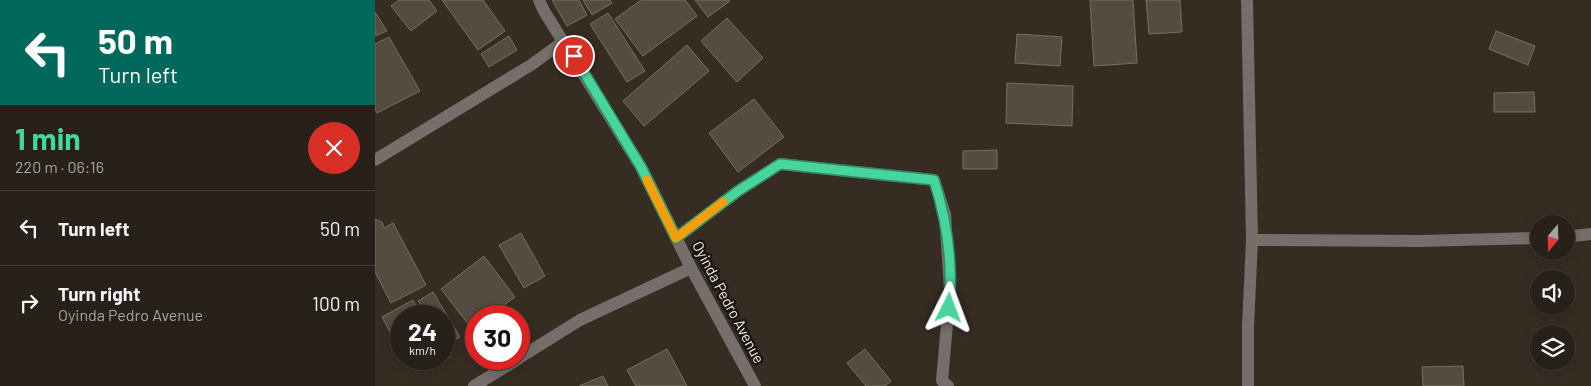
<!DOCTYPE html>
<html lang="en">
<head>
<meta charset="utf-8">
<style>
	:root { --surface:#28211a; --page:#342e27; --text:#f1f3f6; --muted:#a5a3a2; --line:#443e39; --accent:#47d49d }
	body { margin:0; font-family:Barlow,sans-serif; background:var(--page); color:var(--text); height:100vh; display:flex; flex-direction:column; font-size:19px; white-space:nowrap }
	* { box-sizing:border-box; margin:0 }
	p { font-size:16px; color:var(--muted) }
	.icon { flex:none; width:28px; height:28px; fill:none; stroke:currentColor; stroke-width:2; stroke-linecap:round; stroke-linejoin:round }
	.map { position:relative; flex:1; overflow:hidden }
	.drawer { display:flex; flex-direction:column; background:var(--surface); width:375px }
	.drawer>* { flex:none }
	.top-card { background:#00695c; color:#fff; overflow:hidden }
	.needle { width:32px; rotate:199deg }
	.tools { position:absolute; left:1155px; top:215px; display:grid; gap:10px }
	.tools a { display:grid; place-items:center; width:45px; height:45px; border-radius:50%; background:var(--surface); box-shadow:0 2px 12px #0003,0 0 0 1px var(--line); font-size:25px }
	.speed { position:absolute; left:15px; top:305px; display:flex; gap:10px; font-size:25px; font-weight:700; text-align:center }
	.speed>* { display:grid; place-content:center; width:65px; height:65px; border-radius:50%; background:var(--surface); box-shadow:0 2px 12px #0003,0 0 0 1px var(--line); line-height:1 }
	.speed small { font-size:12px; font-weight:400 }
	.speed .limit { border:8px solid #d22; background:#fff; color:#111 }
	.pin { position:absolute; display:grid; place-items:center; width:42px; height:42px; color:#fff; margin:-21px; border:2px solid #fff; border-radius:50%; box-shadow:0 1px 5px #0007 }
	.me { position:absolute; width:55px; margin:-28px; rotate:3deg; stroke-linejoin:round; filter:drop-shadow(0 0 4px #0008) }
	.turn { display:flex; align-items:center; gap:18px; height:105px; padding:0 15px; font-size:22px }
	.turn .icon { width:65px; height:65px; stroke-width:2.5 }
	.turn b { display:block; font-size:35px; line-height:42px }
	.round { display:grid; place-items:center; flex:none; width:52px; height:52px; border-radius:26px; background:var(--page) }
	.head { display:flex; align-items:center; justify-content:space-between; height:85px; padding:0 15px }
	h1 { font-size:30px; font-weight:700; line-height:38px; color:var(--accent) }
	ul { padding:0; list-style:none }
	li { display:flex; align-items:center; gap:15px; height:75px; padding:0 15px; border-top:1px solid var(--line) }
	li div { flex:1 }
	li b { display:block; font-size:19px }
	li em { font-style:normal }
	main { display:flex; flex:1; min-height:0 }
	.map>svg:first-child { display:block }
</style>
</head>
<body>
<main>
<section class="drawer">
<div class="top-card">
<div class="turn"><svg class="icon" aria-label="left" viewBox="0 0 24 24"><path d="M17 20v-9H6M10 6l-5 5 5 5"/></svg><div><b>50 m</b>Turn left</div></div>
</div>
<div class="head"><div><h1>1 min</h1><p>220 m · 06:16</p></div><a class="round" style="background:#d93025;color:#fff"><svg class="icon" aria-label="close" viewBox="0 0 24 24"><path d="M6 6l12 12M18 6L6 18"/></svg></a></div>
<ul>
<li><svg class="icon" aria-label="left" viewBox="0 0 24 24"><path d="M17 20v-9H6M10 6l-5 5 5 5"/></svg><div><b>Turn left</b></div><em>50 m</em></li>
<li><svg class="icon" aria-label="right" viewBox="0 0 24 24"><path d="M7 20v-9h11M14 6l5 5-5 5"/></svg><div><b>Turn right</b><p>Oyinda Pedro Avenue</p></div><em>100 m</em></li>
</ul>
</section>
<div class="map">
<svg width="1216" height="386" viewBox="0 0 1216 386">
	<rect width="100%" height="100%" fill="#362c22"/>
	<!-- building -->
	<path fill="#544c40" stroke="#786f62" d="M24,0H54L62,11L36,31L16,6Z
		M67,0H108L130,31L103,50Z
		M177,0H204L212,15L192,26Z
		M208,0H235L237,3L217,15Z
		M266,0H310L322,16L268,56L240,19Z
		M320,0H354L355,1L333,17Z
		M715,0H758L762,63L719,66Z
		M771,0H805L807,32L774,34Z
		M0,12L12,31L0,36Z
		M233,13L270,71L252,82L215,24Z
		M352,18L388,58L362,82L326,41Z
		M1121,31L1160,46L1153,65L1114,49Z
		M642,34L687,37L685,66L640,63Z
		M134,36L142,50L114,67L106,54Z
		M14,37L45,91L2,113L0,109V44Z
		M312,45L334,71L269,126L248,101Z
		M632,83L698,86L697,126L631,123Z
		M1159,92L1160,112H1119V93Z
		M379,99L409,137L363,172L334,133Z
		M622,150V169H588V151Z
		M0,219L7,222L9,228L18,223L51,285L16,303L0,272Z
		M146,233L170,276L149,288L124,245Z
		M109,256L140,297L114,316H101V326L97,329L66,289Z
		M58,292L85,337L70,345L69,316H53L43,301Z
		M38,300L47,316H26V328L16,334L7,317Z
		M69,347L75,357L58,367L53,359H69Z
		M292,349L312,386H261L252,370Z
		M490,349L516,381L510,386H491L472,363Z
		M1088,366L1089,386H1048L1047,367Z
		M228,376L233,386H204Z"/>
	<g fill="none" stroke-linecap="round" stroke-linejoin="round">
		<!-- minor -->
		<path stroke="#756e6b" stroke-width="12" d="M164,0L169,11L266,167L316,268L380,386
			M872,0L877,240L873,327V386
			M0,160L156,65L189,41
			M1191,237L1216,234
			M301,238L363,191L405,164L559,180L570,214L575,290L567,381L573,386
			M877,240L1044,241L1164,238
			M144,358L205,320L316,268
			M99,386L143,359"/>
	</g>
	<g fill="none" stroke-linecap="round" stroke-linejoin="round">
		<defs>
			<path id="route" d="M199,56L266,167L301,238L363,191L405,164L559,180C572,221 578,266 574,308"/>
		</defs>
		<!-- route casing -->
		<use href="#route" stroke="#2e8a66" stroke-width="12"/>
		<!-- route -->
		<use href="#route" stroke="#47d49d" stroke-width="9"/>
		<!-- slow -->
		<path stroke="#f59e0b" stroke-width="9" d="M272,180L301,238L348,202"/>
	</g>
	<g text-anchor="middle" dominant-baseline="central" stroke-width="5" stroke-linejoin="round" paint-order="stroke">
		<!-- street labels -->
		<g font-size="15" fill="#f2ebe4" stroke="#1a1611">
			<text transform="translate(354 302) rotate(62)">Oyinda Pedro Avenue</text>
		</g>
	</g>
</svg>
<div class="tools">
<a><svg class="needle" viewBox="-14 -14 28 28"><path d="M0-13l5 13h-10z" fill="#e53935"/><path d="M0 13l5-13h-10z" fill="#a5a3a2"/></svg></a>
<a><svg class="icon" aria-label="sound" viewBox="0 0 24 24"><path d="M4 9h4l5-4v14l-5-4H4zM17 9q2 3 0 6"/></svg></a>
<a><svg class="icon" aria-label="layers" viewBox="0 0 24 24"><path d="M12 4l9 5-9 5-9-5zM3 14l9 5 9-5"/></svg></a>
</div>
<div class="speed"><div>24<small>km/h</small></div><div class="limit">30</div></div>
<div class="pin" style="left:199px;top:56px;background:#d93025"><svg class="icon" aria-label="arrive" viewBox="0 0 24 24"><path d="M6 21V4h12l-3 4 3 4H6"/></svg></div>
<svg class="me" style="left:574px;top:308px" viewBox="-20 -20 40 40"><path d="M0-17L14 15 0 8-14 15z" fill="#47d49d" stroke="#fff" stroke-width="4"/></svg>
</div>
</main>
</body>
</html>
